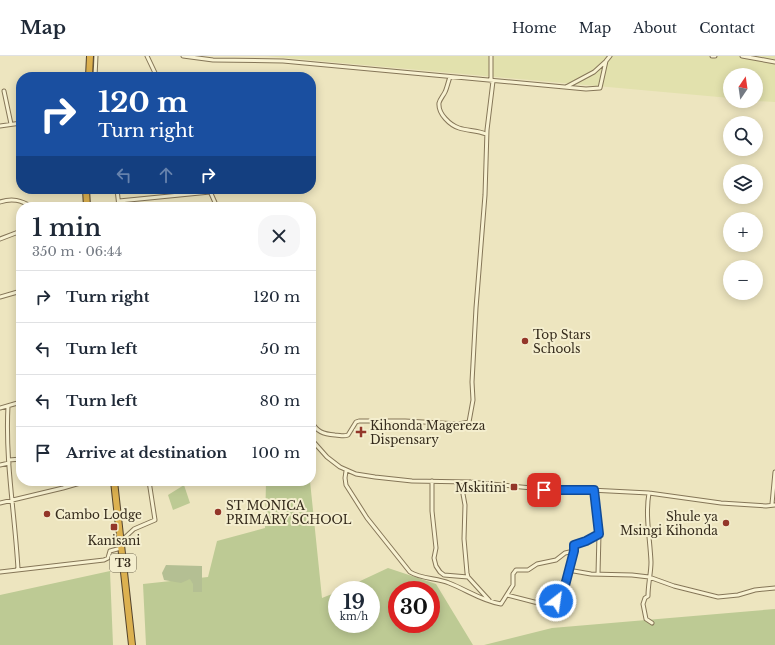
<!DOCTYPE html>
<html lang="en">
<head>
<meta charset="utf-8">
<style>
	:root { --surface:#fff; --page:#f6f6f7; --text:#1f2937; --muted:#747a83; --line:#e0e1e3 }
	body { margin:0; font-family:"Libre Baskerville",serif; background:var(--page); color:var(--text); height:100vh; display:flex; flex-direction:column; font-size:15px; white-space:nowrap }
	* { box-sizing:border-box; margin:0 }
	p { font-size:13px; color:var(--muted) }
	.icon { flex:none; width:22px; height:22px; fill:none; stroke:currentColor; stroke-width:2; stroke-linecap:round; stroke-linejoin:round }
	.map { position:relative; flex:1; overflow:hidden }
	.details { position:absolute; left:16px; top:146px; width:300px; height:284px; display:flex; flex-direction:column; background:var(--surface); border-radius:16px; box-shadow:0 2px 10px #0003 }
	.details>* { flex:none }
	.guide { position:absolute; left:16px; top:16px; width:300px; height:122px; border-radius:16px; box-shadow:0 2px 10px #0003; background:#1a4fa0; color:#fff; overflow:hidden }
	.needle { width:26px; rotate:13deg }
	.tools { position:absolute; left:723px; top:12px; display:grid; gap:8px }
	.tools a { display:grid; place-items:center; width:40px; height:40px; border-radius:50%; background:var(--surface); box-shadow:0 2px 10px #0003; font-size:20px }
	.speed { position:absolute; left:328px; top:525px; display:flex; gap:8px; font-size:20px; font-weight:700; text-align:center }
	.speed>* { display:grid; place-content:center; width:52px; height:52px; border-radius:50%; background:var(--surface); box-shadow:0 2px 10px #0003; line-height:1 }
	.speed small { font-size:10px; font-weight:400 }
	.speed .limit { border:6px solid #d22; background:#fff; color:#111 }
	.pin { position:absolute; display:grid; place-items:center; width:34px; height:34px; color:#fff; margin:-17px; border-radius:8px; box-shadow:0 2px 6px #0006 }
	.me { position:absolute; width:44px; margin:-22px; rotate:30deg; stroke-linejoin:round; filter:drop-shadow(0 0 3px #0008) }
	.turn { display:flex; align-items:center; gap:14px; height:84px; padding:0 16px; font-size:18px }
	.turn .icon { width:52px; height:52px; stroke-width:2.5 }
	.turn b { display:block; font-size:28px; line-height:34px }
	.lanes { display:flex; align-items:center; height:38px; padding:0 16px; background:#0003; justify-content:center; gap:20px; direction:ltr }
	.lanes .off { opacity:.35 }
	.round { display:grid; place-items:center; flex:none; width:42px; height:42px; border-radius:16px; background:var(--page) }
	.head { display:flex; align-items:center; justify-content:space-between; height:68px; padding:0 16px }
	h1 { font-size:24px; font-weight:600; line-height:30px }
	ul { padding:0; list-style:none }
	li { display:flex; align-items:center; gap:12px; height:52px; padding:0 16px; border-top:1px solid var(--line) }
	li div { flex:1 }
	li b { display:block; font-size:15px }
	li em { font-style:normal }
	header { display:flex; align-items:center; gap:24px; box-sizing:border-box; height:56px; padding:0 20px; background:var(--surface); border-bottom:1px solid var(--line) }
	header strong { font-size:19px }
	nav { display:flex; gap:22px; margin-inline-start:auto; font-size:14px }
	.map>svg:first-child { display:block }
</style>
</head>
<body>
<header>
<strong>Map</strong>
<nav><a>Home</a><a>Map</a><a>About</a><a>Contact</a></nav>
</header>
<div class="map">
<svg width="775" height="589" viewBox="0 0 775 589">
	<rect width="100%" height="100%" fill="#ede5bf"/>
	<!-- farmland -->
	<path fill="#e2e1ad" d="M265,0H775V46L756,45V19H730V42Z"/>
	<!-- green -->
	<path fill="#bdca94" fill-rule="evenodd" d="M266,425H310L322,542L337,536V568H371V534H341L388,512L436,528L473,589H146L143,528L208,521L217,485L265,472ZM397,534H431V568H397Z
		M184,429L190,447L173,454L168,439Z
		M110,515L113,589H0V539Z
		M775,553V589H484L552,572Z"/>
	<!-- cemetery -->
	<path fill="#b4bf93" d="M166,509L202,510V536H193V528L190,523L181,527L164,524L162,517Z"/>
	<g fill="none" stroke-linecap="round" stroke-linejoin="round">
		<defs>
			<path id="street" d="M147,0L157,21
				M183,0L213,4L283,5L586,33L600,32L606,5L610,0
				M491,0V25
				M712,0H715
				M742,0L775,6
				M95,21L96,0
				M450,21C448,26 447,32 445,36C443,40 440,43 439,47C438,58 450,69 459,72C468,75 477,74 486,78
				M566,31L594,16L605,6
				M4,35L11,68
				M0,70L21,67
				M117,133L119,151
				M209,133L217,151
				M119,145L210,136
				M0,146C12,142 21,144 32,151
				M0,183L21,175
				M0,241L21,235
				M8,350C5,405 15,459 18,513
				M0,352L21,346
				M311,365C317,376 323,378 335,379C340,379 343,381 348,379L356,366L359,365H405L459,368L469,366L473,344L472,326L476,252L485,139L487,74L493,25
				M311,383L327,401L340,411L356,418L375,421L412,425L470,426L553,434H590L649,437L721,447L766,450L775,449
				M9,404L21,403
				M0,409L9,407
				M346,415L345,422L346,429L367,462L410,516C421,523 437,522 449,527C467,534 482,545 501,548L513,529V518L516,514H528L537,508L556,504L565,497L574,495
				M432,425V455L436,492L434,502L436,510L440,516L444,519L468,521
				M470,426L464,432L463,438L465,449L464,483L467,517L468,521L489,544
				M594,434L599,478L598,518
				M649,437C645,460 650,482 651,506C651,517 648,528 648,540L645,542L643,548L646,563L652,567
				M0,447L63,432L87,425
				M772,448L775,416
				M121,485L134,473L155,464L149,425
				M568,514L591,518L632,519L649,521L674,530L718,541L738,539L755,534L775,532
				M0,516L104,504L108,502L110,495L121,492
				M507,539L542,548L554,549L557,542L562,541L574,495V489L586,485L599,478"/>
			<path id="highway" d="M89,21L90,0
				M86,133L87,151
				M114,425L132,589"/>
		</defs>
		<!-- street casing -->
		<use href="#street" stroke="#857658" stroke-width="5"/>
		<!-- highway casing -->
		<use href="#highway" stroke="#53432c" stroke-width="8"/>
		<!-- street -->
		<use href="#street" stroke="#f8f2d2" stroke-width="3"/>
		<!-- highway -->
		<use href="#highway" stroke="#dcb150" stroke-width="6"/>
	</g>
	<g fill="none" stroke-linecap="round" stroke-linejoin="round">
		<defs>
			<path id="route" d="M544,434H594L599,478L586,485L574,489V495L562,541L557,542L556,545"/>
		</defs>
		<!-- route casing -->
		<use href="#route" stroke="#114b97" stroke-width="10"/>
		<!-- route -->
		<use href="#route" stroke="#1a73e8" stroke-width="7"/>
	</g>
	<!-- markers -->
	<g fill="#933629" stroke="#f4eece" stroke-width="1.5">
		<circle cx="525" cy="285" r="4"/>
		<path d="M359 370h4v4h4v4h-4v4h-4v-4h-4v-4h4z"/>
		<rect x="510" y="427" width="8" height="8" rx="2"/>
		<circle cx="218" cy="456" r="4"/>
		<circle cx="47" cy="458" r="4"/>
		<circle cx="726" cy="467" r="4"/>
		<rect x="110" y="467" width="8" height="8" rx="2"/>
	</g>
	<g text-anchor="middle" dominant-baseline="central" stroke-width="4" stroke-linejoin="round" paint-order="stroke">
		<!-- shield labels -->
		<rect fill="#f4eece" stroke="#6e6651" stroke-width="1" x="110" y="498" width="26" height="18" rx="3"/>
		<g font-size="11" font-weight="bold" fill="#352b1c">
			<text x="123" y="507">T3</text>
		</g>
		<!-- poi labels -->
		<g font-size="12" fill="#352b1c" stroke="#f4eece" text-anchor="start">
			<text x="533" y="278">Top Stars<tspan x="533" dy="14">Schools</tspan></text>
			<text x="370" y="369">Kihonda Magereza<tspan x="370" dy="14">Dispensary</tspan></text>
			<text x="506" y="431" text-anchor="end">Mskitini</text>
			<text x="226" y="449">ST MONICA<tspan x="226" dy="14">PRIMARY SCHOOL</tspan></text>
			<text x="55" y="458">Cambo Lodge</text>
			<text x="718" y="460" text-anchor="end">Shule ya<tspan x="718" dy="14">Msingi Kihonda</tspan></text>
			<text x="114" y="484" text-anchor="middle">Kanisani</text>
		</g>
	</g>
</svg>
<div class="tools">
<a><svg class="needle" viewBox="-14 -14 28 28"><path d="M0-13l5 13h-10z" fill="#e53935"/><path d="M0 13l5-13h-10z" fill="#747a83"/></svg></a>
<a><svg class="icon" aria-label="search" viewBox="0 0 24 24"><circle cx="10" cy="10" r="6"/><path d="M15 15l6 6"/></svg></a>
<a><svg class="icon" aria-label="layers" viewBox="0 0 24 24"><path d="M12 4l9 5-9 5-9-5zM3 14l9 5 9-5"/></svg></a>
<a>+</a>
<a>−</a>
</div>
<div class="speed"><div>19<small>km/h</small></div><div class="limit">30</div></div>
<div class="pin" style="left:544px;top:434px;background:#d93025"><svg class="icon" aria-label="arrive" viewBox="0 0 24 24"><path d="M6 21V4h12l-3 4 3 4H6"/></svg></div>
<svg class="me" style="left:556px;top:545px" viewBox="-20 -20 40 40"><circle r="17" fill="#1a73e8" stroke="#fff" stroke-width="3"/><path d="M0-11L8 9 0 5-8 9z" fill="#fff"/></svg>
<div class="guide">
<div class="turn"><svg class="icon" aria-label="right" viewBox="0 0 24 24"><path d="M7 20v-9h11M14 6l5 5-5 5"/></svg><div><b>120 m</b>Turn right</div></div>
<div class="lanes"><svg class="icon off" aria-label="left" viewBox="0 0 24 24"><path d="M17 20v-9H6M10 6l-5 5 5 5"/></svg><svg class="icon off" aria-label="ahead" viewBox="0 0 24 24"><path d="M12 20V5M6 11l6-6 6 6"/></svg><svg class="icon" aria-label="right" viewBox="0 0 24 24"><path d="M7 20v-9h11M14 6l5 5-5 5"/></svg></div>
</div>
<section class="details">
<div class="head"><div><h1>1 min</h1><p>350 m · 06:44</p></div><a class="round"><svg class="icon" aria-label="close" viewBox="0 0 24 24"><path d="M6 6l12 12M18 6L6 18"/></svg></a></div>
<ul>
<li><svg class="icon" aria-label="right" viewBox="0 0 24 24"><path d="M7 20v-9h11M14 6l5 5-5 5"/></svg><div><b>Turn right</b></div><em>120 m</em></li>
<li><svg class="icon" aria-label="left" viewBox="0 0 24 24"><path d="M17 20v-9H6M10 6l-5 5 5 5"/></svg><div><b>Turn left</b></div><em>50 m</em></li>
<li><svg class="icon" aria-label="left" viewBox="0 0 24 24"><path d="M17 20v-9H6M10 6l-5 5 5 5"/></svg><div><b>Turn left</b></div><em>80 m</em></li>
<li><svg class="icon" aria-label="arrive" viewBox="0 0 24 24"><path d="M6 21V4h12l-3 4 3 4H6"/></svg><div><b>Arrive at destination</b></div><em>100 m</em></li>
</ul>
</section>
</div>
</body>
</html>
